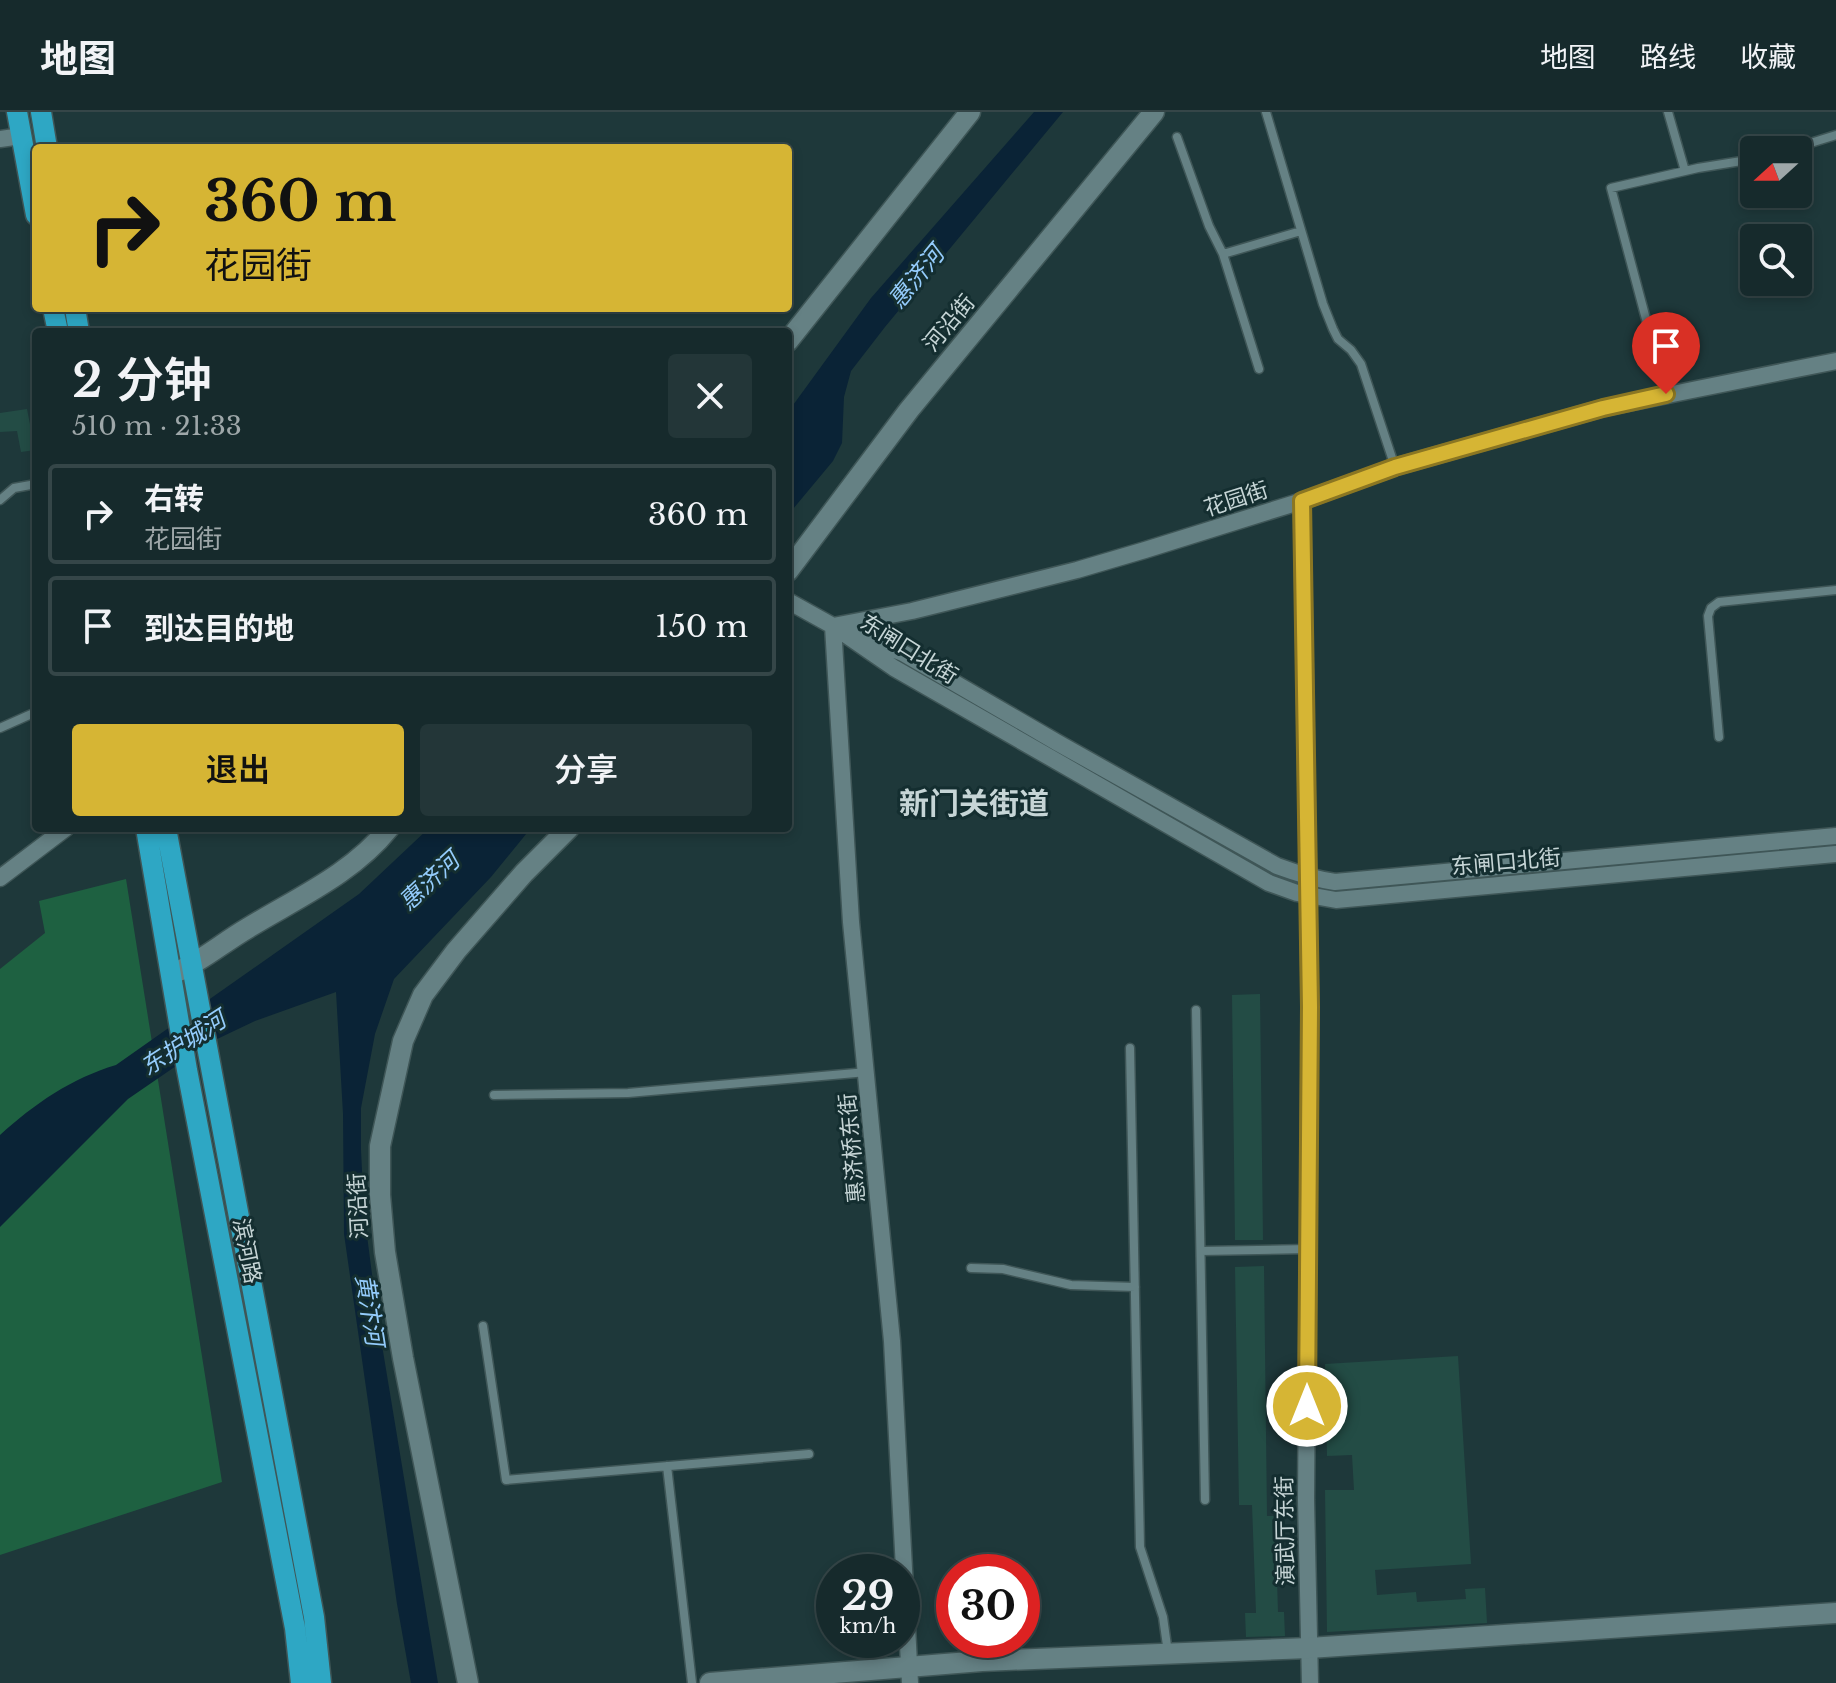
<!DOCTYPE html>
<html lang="zh">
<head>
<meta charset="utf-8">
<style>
	:root { --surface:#162a2c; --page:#233638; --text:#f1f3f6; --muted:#9ea7a9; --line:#354648; --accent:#d6b534 }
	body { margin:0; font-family:"Libre Baskerville","Noto Sans SC",serif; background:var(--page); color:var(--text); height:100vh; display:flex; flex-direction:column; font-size:30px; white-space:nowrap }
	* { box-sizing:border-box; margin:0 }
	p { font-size:26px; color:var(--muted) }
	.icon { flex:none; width:44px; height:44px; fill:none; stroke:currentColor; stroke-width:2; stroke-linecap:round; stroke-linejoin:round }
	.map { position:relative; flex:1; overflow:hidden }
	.panel { position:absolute; left:32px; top:216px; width:760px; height:504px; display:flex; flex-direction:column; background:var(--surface); border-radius:8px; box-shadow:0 4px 12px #0003,0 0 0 2px var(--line) }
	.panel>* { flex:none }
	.top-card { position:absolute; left:32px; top:32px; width:760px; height:168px; border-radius:8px; box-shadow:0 4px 12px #0003,0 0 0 2px var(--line); background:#d6b534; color:#111; overflow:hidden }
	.needle { width:52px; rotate:249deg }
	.fabs { position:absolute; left:1740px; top:24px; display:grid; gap:16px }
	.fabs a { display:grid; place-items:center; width:72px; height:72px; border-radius:8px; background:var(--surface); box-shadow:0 4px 12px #0003,0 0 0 2px var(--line); font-size:40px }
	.speed { position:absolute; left:816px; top:1442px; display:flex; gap:16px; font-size:40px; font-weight:700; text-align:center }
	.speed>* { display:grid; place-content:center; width:104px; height:104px; border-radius:50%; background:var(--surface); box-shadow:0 4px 12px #0003,0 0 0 2px var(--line); line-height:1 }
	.speed small { font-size:20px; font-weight:400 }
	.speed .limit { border:12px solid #d22; background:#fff; color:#111 }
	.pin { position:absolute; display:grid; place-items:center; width:68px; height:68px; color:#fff; margin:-82px -34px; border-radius:50% 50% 50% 0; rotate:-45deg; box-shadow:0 0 8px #0007 }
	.pin .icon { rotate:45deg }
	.me { position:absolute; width:88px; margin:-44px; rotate:0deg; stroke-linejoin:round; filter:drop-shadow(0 0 6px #0008) }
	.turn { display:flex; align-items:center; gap:28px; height:168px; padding:0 40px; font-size:36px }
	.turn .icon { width:104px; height:104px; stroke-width:2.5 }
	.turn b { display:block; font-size:56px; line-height:68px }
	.round { display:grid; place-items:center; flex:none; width:84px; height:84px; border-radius:8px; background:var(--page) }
	.headline { display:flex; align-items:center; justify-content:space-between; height:136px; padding:0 40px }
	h1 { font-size:48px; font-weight:600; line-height:60px }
	.primary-button { display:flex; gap:16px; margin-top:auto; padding:16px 40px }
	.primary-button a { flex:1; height:92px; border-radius:8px; background:var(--accent); color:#111; font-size:32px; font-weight:600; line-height:92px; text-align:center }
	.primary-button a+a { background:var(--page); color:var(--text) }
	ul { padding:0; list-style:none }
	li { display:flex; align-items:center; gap:24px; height:100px; margin:0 16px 12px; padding:0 24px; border:4px solid var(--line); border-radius:8px }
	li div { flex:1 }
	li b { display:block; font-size:30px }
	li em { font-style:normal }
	header { display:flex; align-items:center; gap:48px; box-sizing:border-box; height:112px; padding:0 40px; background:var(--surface); border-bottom:2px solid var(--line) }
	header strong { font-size:38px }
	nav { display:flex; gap:44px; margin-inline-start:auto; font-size:28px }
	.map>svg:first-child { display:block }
</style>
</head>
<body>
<header>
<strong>地图</strong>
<nav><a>地图</a><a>路线</a><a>收藏</a></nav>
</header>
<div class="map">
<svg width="1836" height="1571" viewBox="0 0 1836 1571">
	<rect width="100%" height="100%" fill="#1e383a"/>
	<!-- green -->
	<path fill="#1e6141" d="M126,767L222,1370L0,1443V857L45,821L39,789Z"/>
	<!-- water -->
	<path fill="#0a2336" d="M1034,0H1063L885,215L851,259L844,285L842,331L833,349L788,403V300L871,186Z
		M429,716H531L491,765L394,867L375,922L361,996V1038L364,1100L378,1209L438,1571H411L397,1492L344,1122L343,1002L336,880L255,909L215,928L176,954L128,987L0,1115V1023C34,992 72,966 116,953L359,782Z"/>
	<!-- building -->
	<path fill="#234c45" d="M27,297L35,338L21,340L17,319L0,320V301Z
		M1260,882L1263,1128H1235L1232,883Z
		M1264,1154L1267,1404H1275L1278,1500H1284L1285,1524L1246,1525L1245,1501H1256L1252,1393H1239L1235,1155Z
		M1458,1244L1471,1452L1375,1458L1377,1483L1416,1480L1417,1490L1466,1487L1465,1477L1485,1476L1487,1511L1327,1520L1325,1378H1354L1352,1343L1327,1344L1325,1252Z"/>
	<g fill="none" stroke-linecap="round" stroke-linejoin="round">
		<defs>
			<path id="lane" d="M1266,0L1323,192L1333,217L1338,227L1351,238L1361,252L1395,355
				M1668,0L1685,59
				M1177,25L1209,114L1223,142L1259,257
				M1788,38L1836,23
				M1223,142L1301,119
				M1666,282L1611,76L1698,56L1754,47
				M0,388L14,376L36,372
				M0,616L36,600
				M1719,625L1708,504L1711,496L1719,490L1836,478
				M1196,898L1205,1388
				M1130,936L1140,1435L1163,1505L1168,1541
				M494,983L628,981L867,960
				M1201,1139L1308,1137
				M971,1156L1003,1157L1071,1173L1135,1175
				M483,1214L506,1368L809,1342
				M667,1354L692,1571"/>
			<path id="street" d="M0,27L21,24
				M1302,389L1310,895L1306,1388L1310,1571
				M788,489L833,514L894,556L1269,771L1297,781L1336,788L1836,742
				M833,514L851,810L892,1229L910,1571
				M833,514L912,499L1077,458L1145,438L1302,389L1395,355L1603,296L1836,249
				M857,523L903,541L1058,631L1277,754C1296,761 1314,767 1335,770L1836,724
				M0,766L66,716"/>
			<path id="secondary" d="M788,229L970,0
				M788,459L909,298L1154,0
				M179,859C203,848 224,830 248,816C297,786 352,762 389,716
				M468,1571L403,1246L385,1140L380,1083V1034L403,929L423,883L456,839L524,761L569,716
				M710,1571L982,1549L1309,1536L1836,1501"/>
			<path id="primary" d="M17,0L36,103
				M41,0L47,36
				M53,196L58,220
				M75,196L79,220
				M146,716L187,958L295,1516L301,1571
				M166,716L314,1505L321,1571"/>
		</defs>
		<!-- lane casing -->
		<use href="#lane" stroke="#3f5657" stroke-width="11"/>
		<!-- street casing -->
		<use href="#street" stroke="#3f5657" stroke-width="19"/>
		<!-- secondary casing -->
		<use href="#secondary" stroke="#3f5657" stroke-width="23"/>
		<!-- primary casing -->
		<use href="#primary" stroke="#3f5657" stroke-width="23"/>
		<!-- lane -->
		<use href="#lane" stroke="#658184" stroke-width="8"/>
		<!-- street -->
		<use href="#street" stroke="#658184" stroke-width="16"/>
		<!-- secondary -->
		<use href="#secondary" stroke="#658184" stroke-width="20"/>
		<!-- primary -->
		<use href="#primary" stroke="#2ea7c4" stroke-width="20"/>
	</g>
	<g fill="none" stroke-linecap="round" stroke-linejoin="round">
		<defs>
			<path id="route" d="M1307,1294L1310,895L1302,389L1395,355L1603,296L1666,282"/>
		</defs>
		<!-- route casing -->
		<use href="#route" stroke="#8b7622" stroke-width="20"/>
		<!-- route -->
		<use href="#route" stroke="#d6b534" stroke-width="14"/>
	</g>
	<g text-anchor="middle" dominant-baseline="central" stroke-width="6" stroke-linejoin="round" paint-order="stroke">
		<!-- street labels -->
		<g font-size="22" fill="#c6d5d6" stroke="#142e30">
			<text transform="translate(949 211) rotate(-50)">河沿街</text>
			<text transform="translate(1236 387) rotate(-18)">花园街</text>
			<text transform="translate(909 537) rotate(32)">东闸口北街</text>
			<text transform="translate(1506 750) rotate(-5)">东闸口北街</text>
			<text transform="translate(852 1036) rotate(-95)">惠济桥东街</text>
			<text transform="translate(358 1094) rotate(-93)">河沿街</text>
			<text transform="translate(247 1139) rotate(79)">滨河路</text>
			<text transform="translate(1285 1419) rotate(-91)">演武厅东街</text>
		</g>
		<!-- water labels -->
		<g font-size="24" font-style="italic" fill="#94ccfc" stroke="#142e30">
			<text transform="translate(916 165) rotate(-51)">惠济河</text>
			<text transform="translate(429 769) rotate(-43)">惠济河</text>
			<text transform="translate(183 931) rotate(-33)">东护城河</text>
			<text transform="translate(370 1198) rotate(81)">黄汴河</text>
		</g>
		<!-- district labels -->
		<g font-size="30" font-weight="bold" fill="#c6d5d6" stroke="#142e30">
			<text x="974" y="691">新门关街道</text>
		</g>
	</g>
</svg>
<div class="fabs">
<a><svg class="needle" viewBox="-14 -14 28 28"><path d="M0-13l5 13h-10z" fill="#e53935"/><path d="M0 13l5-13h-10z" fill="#9ea7a9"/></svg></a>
<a><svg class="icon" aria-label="search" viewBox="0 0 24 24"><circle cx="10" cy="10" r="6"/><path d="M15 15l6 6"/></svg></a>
</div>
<div class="speed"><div>29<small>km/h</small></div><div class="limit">30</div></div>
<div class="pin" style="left:1666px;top:282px;background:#d93025"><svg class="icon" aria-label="arrive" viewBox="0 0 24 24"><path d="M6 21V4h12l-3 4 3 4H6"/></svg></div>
<svg class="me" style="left:1307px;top:1294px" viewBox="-20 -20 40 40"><circle r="17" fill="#d6b534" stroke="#fff" stroke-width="3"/><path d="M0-11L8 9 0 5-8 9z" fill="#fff"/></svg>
<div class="top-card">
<div class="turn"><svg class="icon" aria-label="right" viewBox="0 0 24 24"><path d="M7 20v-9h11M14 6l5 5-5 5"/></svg><div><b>360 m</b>花园街</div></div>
</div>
<section class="panel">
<div class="headline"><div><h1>2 分钟</h1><p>510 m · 21:33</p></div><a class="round"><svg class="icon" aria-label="close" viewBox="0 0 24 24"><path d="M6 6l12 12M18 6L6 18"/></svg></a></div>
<ul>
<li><svg class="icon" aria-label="right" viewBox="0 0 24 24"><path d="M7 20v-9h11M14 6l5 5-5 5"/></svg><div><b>右转</b><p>花园街</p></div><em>360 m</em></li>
<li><svg class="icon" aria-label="arrive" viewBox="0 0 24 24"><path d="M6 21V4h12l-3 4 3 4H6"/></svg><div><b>到达目的地</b></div><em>150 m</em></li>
</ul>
<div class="primary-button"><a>退出</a><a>分享</a></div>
</section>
</div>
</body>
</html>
